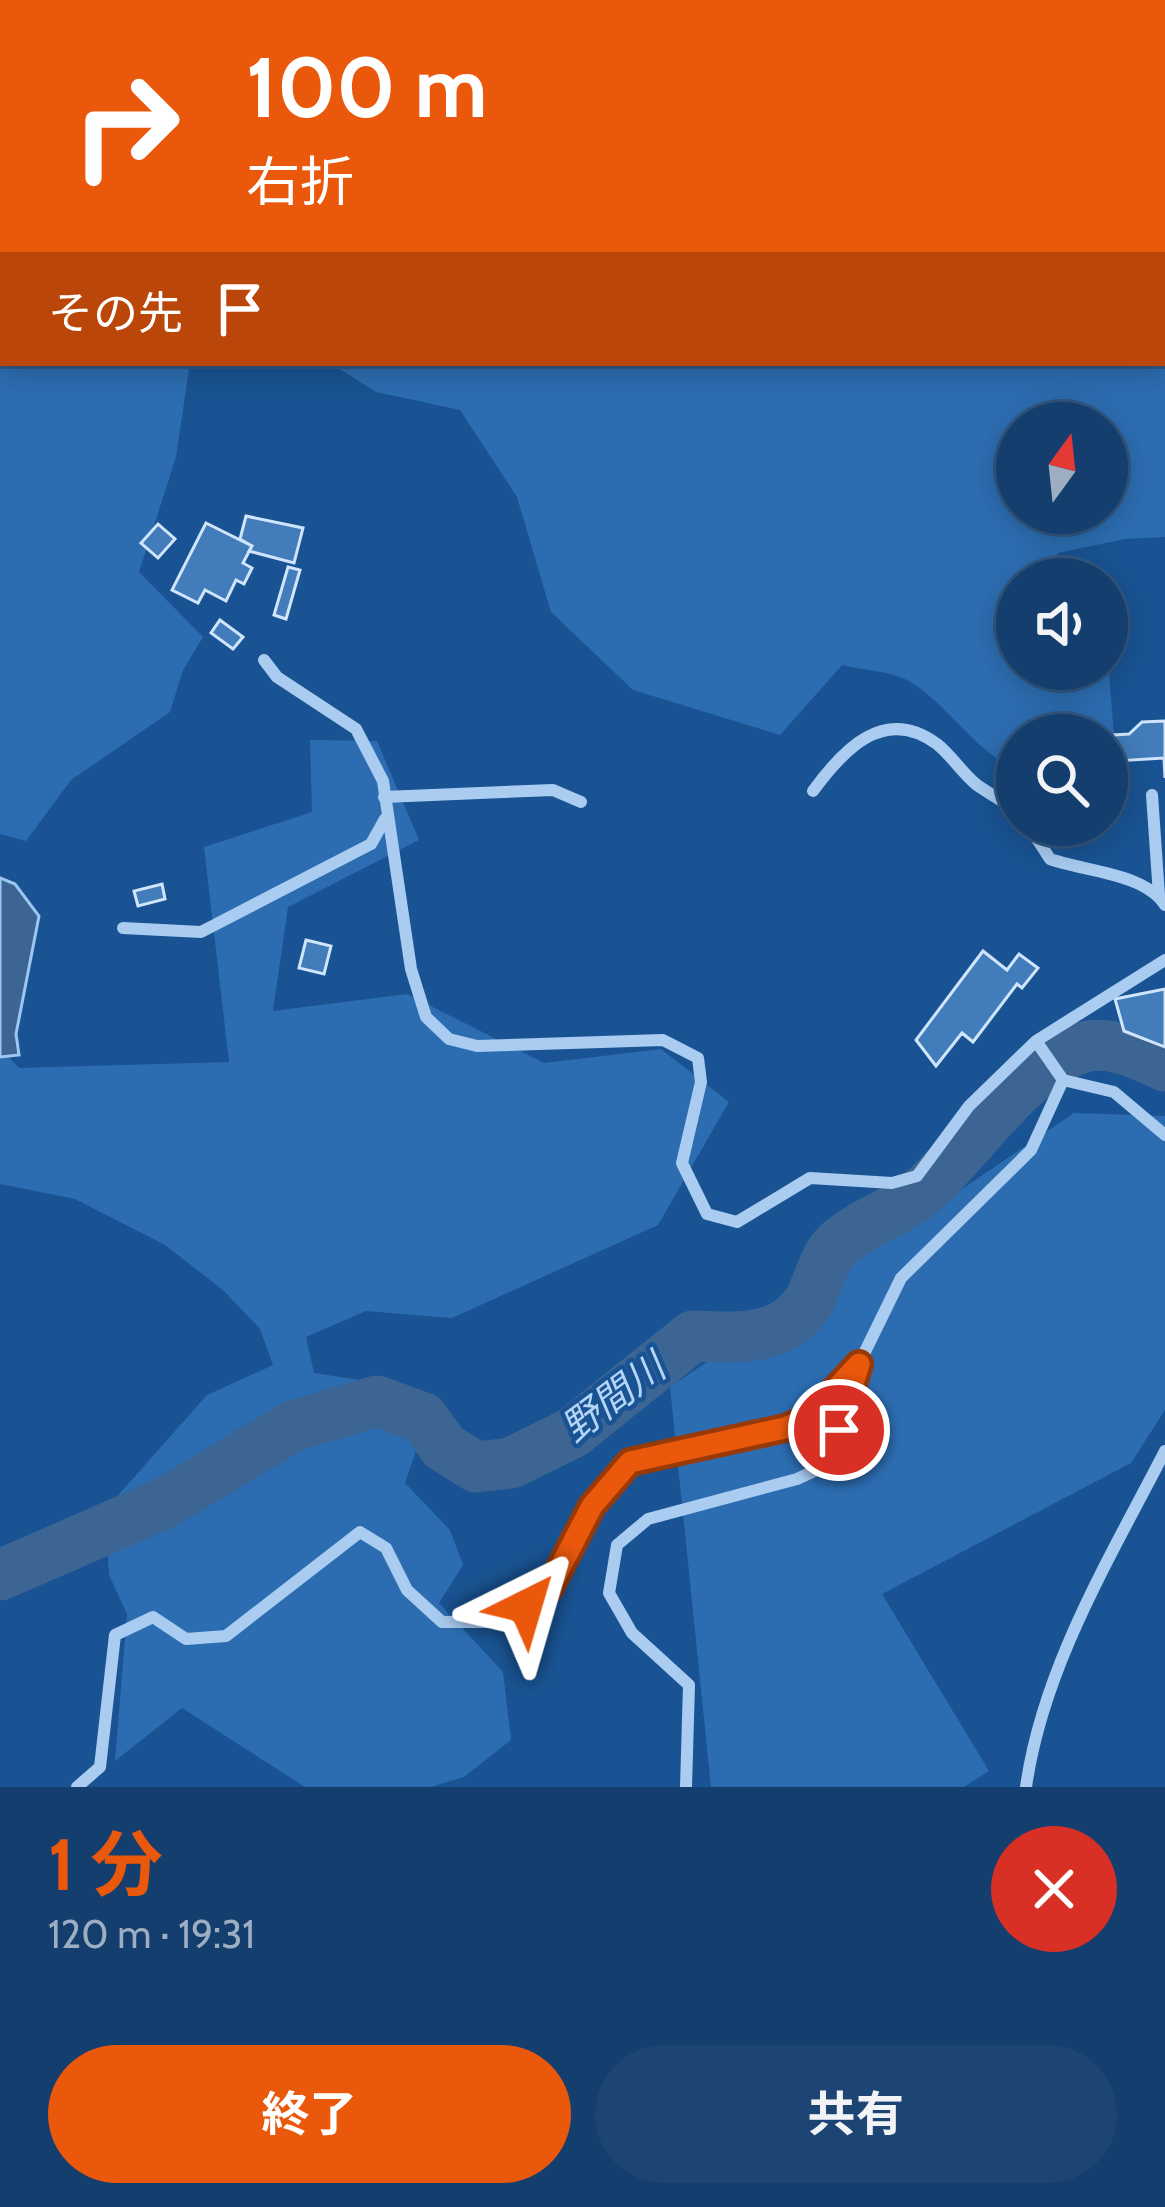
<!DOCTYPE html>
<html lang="ja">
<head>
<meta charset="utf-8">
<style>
	:root { --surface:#133e6e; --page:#1c4573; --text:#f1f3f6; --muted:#9daec2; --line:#325781; --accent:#ea580c }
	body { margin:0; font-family:Cabin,"Noto Sans JP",sans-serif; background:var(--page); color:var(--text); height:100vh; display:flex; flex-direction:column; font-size:45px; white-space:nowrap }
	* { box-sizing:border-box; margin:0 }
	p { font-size:39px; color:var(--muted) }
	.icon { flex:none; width:66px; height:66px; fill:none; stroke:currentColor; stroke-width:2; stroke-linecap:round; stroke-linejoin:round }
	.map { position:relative; height:1787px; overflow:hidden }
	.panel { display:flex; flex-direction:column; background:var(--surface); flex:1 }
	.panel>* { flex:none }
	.banner { position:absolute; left:0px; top:0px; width:1167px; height:366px; box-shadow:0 6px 30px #0003,0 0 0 3px var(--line); background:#ea580c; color:#fff; overflow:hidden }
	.needle { width:78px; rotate:15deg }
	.tools { position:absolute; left:996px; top:402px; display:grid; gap:24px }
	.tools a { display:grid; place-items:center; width:132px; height:132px; border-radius:50%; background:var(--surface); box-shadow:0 6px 30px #0003,0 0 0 3px var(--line); font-size:60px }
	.pin { position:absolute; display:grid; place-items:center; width:102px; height:102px; color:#fff; margin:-51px; border:6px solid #fff; border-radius:50%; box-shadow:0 3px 12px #0007 }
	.me { position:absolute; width:132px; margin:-66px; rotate:40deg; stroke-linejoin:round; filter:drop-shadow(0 0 9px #0008) }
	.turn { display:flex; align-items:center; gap:42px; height:252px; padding:0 48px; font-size:54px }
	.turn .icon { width:156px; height:156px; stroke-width:2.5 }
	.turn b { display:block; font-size:84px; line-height:102px }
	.then { display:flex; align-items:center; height:114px; padding:0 48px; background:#0003; gap:24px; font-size:45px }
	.round { display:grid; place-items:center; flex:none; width:126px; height:126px; border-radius:63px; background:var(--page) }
	.summary { display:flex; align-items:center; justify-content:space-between; height:204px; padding:0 48px }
	h1 { font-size:72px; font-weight:700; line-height:90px; color:var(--accent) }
	.action { display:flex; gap:24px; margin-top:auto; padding:24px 48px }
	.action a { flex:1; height:138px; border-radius:72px; background:var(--accent); color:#fff; font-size:48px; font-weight:700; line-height:138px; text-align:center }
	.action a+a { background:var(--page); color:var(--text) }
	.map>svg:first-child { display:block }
</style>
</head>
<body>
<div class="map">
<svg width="1165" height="1787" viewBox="0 0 1165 1787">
	<rect width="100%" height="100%" fill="#195393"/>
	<!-- green -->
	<path fill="#2c6db1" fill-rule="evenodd" d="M0,0H1165V537L1125,539L1058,553L1048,579H1017V669H1107V649L1115,747L1107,751V735H1017V767C981,760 944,699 907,680C889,671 862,670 842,665L780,735L633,690L551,612L517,497L460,410L376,392L330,363H1164V3H3V363H190L176,457L139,572L203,637L183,670L170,712L71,780L26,841L0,834ZM1017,423H1107V513H1017Z
		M310,740L377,741L419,840L288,907L273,1011L407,994L544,1063L661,1049L729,1102L658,1225L452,1318L366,1311L306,1337L314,1373L392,1385L421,1436L405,1483L450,1530L463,1565L439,1603L503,1672L511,1740L464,1777L431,1787H305L182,1708L115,1761L127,1614L109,1575L105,1510L207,1395L273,1365L260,1329L223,1290L165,1245L75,1199L0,1184V1048L19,1068L229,1062L204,847L312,812Z
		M1074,1113L1165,1116V1410L1131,1463L882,1594L989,1771L964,1787H711L670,1387Z"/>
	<!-- water -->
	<path fill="#3c6593" stroke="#9cc7f2" stroke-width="3" d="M0,878L15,884L39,916L16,1034L19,1055L0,1057Z"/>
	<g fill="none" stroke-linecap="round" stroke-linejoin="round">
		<!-- river -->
		<path stroke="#3c6593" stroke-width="51" d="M0,1575L163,1504L293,1426L377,1401L423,1418L444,1447L476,1467L511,1463L572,1433L693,1336C738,1338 791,1342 813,1293C820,1277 825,1256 838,1244C863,1221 898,1213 923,1191C971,1149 1019,1071 1078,1049C1107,1038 1139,1054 1165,1066"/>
	</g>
	<!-- building -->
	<path fill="#427cba" stroke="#d0e5fb" stroke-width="3" d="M246,516L303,528L294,563L249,551L252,546L240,539Z
		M206,523L252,546L243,563L252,568L244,584L236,580L226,601L205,590L198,603L172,590Z
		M158,524L175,539L158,558L141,543Z
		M288,567L300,570L286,619L274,615Z
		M220,620L243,637L233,649L211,633Z
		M1165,721V778L1164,758L1116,761L1114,735L1129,734L1142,722Z
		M162,884L165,899L138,906L134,891Z
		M306,940L331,946L324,974L299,968Z
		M983,951L1007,970L1019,954L1038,968L1022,988L1017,984L973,1042L962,1033L936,1066L916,1040Z
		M1165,989V1047L1124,1031L1115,999Z"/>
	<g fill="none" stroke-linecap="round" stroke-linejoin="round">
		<!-- street -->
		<path stroke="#a9ccf0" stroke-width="12" d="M264,660L277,677L356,729L383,781L411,969L426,1017L449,1039L477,1046L663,1040L698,1058L701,1082L682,1163L707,1214L737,1222L810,1178L892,1183L917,1176L969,1106L1036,1041
			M813,791C843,750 884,705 937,744C952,756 962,773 977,785C990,794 1004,802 1017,811
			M1152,795L1159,895
			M384,797L553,790L581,802
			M1028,825L1050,859C1083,871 1145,873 1165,905
			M123,928L201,932L371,844L385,819
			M1165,960L1036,1041L1063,1080L1114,1092L1165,1135
			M77,1787L100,1767L115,1635L153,1617L186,1639L226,1636L360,1532L386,1548L407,1590L442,1622H503L549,1590L593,1506L630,1462L785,1428L809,1417L859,1364
			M686,1787L689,1685L632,1633L609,1593L617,1545L648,1519L797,1479L829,1464L859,1364L901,1278L1031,1150L1063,1080
			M1026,1787C1043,1667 1110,1558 1165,1451"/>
	</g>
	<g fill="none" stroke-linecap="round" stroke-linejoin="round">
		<defs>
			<path id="route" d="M526,1606L549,1589L592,1506L630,1462L785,1428L809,1418L859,1364L839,1430"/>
		</defs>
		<!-- route casing -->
		<use href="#route" stroke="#983908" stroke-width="30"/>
		<!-- route -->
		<use href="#route" stroke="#ea580c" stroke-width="21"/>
	</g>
	<g text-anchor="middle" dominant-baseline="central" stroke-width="9" stroke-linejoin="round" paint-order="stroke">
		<!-- water labels -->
		<g font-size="39" font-style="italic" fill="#b5d5f6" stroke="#195393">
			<text transform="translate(613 1397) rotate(-37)">野間川</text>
		</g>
	</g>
</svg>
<div class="tools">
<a><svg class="needle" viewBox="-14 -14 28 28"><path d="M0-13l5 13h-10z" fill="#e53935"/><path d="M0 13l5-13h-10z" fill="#9daec2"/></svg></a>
<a><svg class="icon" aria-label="sound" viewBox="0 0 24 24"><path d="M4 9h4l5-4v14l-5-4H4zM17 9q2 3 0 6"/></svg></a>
<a><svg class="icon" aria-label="search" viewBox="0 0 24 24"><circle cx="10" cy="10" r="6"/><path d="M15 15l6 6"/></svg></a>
</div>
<div class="pin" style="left:839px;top:1430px;background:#d93025"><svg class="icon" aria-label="arrive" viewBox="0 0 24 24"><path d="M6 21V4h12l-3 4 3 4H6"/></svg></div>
<svg class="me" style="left:526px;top:1606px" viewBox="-20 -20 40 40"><path d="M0-17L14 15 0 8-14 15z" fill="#ea580c" stroke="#fff" stroke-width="4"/></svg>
<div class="banner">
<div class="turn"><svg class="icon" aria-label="right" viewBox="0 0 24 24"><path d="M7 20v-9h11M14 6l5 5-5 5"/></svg><div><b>100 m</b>右折</div></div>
<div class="then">その先<svg class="icon" aria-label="arrive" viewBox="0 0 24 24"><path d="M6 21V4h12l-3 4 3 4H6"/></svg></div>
</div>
</div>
<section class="panel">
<div class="summary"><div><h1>1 分</h1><p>120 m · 19:31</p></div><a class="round" style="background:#d93025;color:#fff"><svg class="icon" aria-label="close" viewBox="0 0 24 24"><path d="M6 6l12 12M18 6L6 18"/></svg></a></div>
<div class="action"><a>終了</a><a>共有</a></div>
</section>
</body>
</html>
